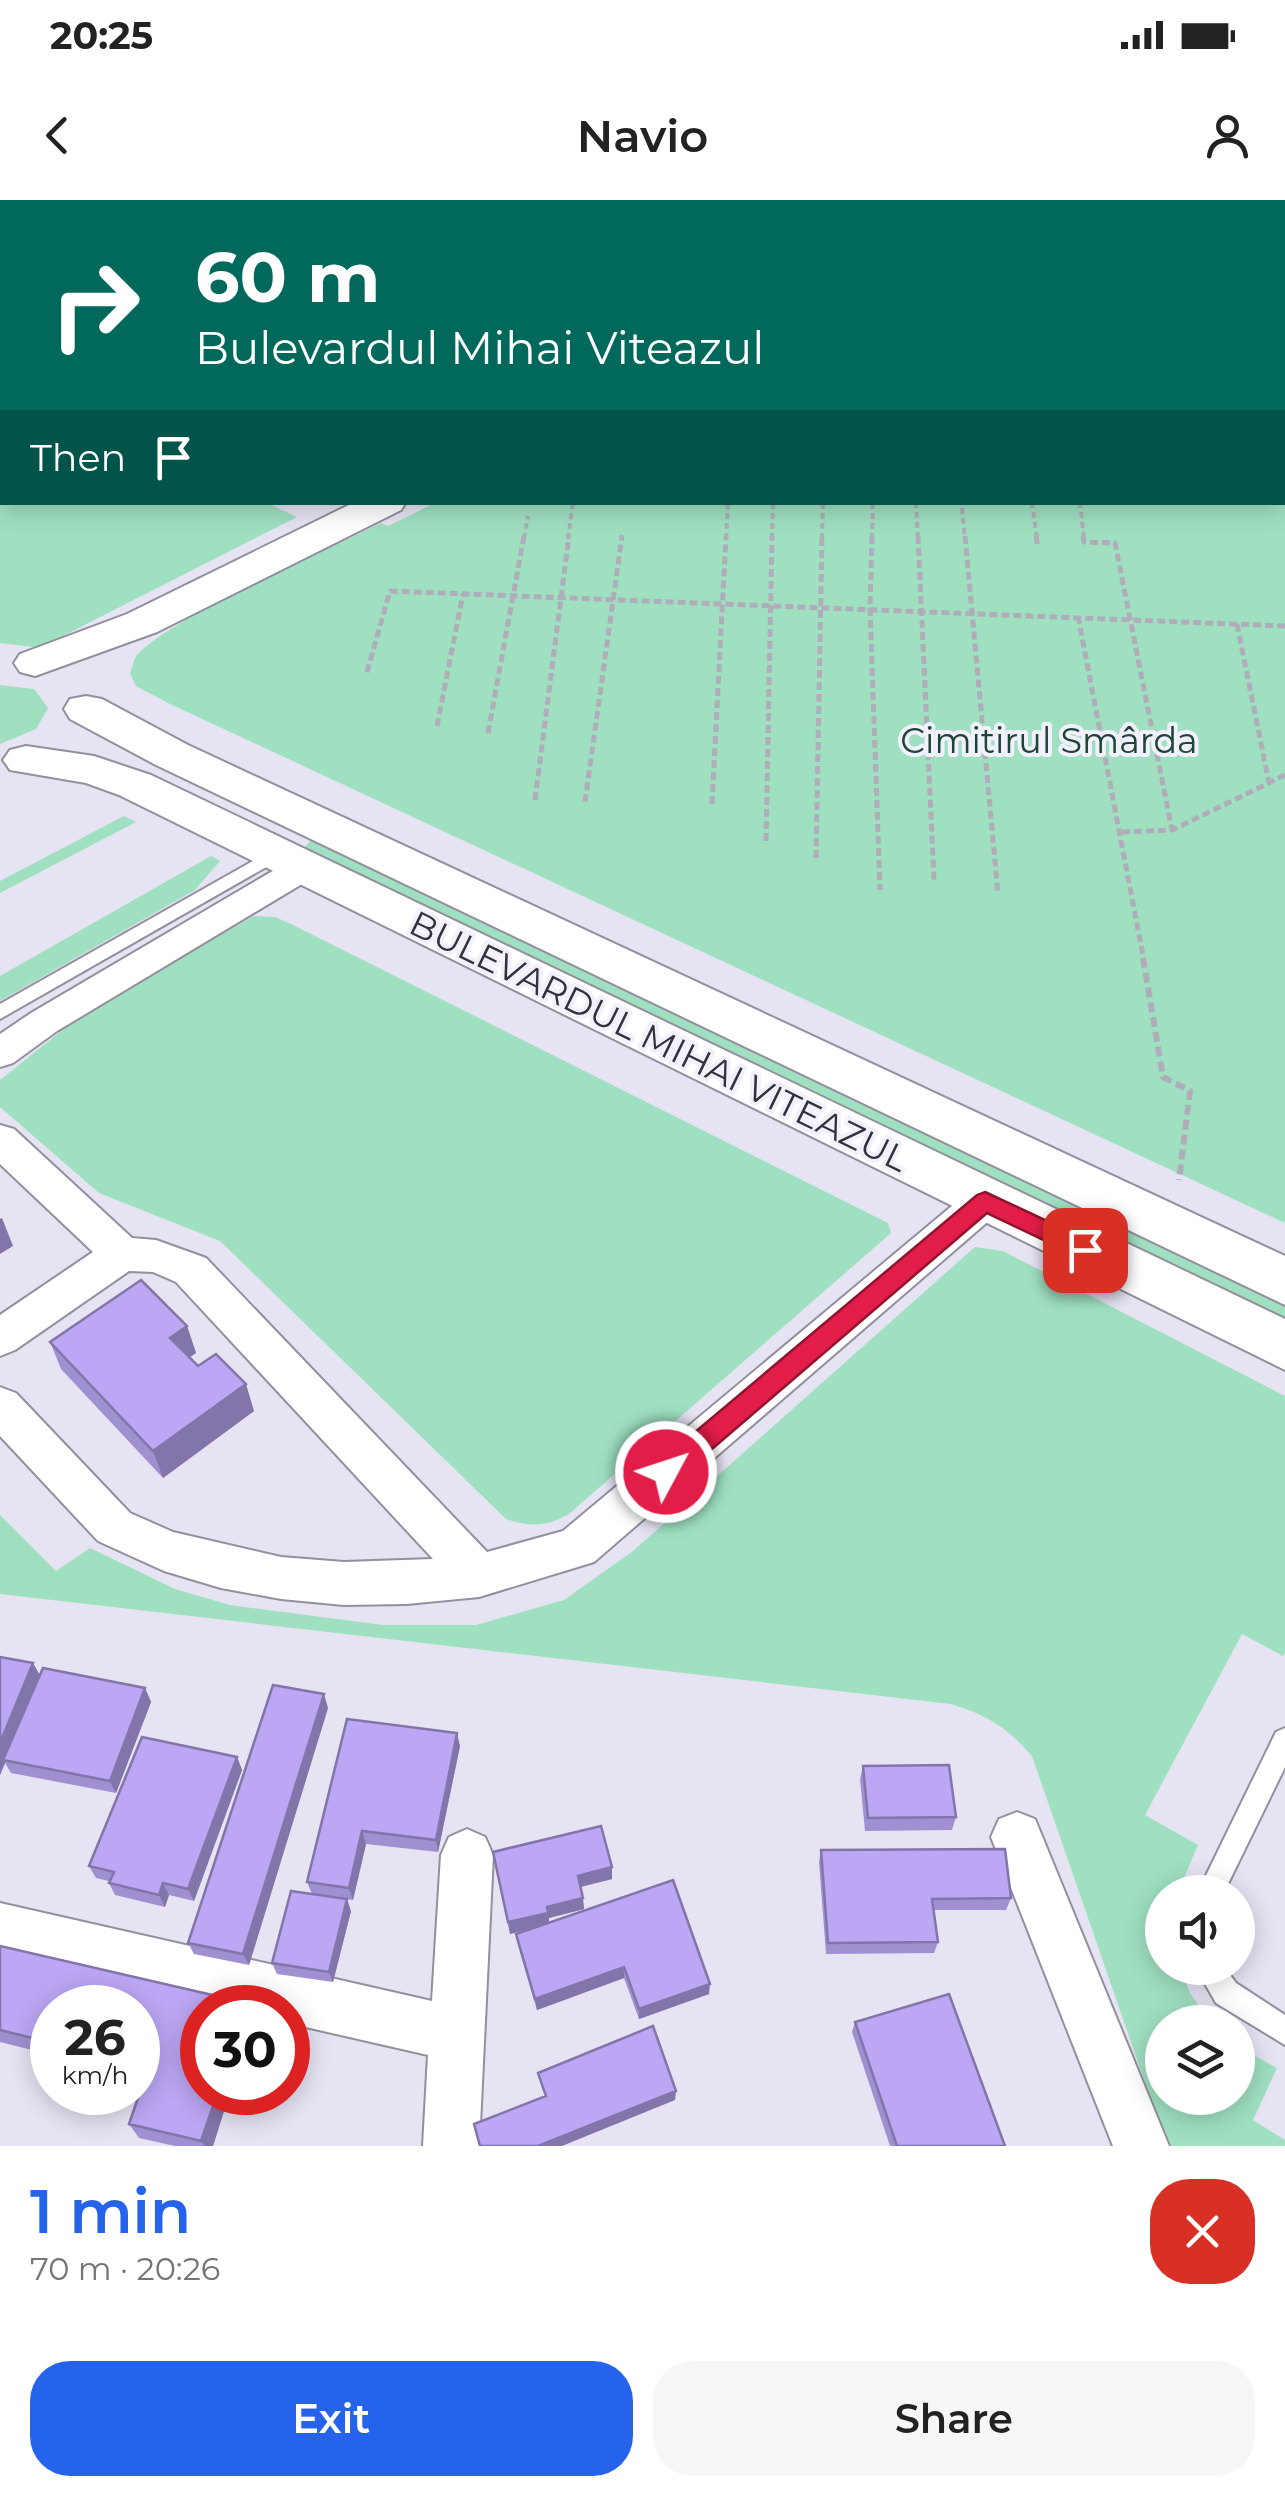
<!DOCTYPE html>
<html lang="en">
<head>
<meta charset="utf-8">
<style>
	:root { --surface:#fff; --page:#f6f6f6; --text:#222; --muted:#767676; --accent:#2563eb }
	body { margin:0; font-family:Montserrat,sans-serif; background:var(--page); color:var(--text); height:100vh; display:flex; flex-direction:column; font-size:38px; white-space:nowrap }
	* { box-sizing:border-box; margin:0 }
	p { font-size:32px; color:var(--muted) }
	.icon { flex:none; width:55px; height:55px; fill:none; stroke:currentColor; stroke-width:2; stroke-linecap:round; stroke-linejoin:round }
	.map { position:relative; height:1946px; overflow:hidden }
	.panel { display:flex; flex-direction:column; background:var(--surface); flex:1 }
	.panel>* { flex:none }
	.guide { position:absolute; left:0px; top:0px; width:1285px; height:305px; box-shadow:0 5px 25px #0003; background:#00695c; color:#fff; overflow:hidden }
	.buttons { position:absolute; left:1145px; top:1675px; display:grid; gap:20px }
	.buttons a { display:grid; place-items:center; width:110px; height:110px; border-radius:50%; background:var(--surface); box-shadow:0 5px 25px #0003; font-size:50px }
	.speed { position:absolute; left:30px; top:1785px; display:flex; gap:20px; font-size:50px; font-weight:700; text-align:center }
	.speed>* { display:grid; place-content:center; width:130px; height:130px; border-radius:50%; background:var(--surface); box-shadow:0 5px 25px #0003; line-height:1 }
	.speed small { font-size:25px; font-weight:400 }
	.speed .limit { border:15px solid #d22; background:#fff; color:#111 }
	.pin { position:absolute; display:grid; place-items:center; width:85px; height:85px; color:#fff; margin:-42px; border-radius:20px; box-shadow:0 5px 15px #0006 }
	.me { position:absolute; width:110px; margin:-55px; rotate:50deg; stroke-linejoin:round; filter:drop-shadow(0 0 8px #0008) }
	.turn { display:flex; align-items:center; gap:35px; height:210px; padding:0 30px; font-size:45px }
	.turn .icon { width:130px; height:130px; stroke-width:2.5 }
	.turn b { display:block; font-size:70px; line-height:85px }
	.then { display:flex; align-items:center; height:95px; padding:0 30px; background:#0003; gap:20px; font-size:38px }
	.round { display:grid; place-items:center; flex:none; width:105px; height:105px; border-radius:40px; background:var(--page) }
	.overview { display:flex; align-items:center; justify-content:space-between; height:170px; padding:0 30px }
	h1 { font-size:60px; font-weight:600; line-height:75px; color:var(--accent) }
	.cta { display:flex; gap:20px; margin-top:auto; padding:20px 30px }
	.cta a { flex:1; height:115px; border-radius:40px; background:var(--accent); color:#fff; font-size:40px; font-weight:600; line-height:115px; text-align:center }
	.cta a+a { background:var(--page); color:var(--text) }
	.status { display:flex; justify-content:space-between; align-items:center; height:70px; padding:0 50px; background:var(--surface); direction:ltr }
	.status svg { height:28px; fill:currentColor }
	header { display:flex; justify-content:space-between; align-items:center; height:130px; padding:0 30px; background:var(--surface); font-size:45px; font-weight:600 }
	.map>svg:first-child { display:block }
</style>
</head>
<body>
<div class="status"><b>20:25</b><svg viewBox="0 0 49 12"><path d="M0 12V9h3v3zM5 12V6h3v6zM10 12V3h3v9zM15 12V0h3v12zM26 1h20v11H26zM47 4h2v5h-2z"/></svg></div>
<header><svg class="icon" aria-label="back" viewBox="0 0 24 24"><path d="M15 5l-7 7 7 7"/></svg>Navio<svg class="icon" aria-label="person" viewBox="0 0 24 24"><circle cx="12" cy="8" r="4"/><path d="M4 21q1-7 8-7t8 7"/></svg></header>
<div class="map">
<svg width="1285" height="1946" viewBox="0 0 1285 1946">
	<rect width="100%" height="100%" fill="#e6e3f3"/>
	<!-- green -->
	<path fill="#9fe0c1" d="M1216,0H1285V1023L168,503L136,486L130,473C132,468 133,463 135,458C157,424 335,346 381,323L388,326L435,303L1282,302V2Z
		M0,185L2,302H265L297,317L53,441L33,447L0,443Z
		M0,485L34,489L48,508L36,529L0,544Z
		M124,616L136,622L0,693V681Z
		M312,638L1285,1103V1129L304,649Z
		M211,656L220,661L195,690L0,801V776Z
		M254,716L275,717L291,724L888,1023L891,1033L569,1314C546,1327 531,1327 506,1319L220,1041L99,993L0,907V880L80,816Z
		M975,1047L1003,1051L1285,1196V1453L1283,1456L1242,1434L1145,1615L1198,1645L1178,1692H1162V1768H1180L1190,1793L1210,1822H1162V1898H1238V1847L1277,1868L1253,1920L1285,1940V1946H1167L1032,1556C1008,1528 987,1515 951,1504L0,1394V1315L56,1371L90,1348L175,1389L230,1405L383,1425H476L564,1400L633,1351Z"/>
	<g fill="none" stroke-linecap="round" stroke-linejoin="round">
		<defs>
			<path id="lane" d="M132,0H146L148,2H134Z
				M0,18L2,19V27H0Z
				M2,37V45L0,46V38Z
				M1285,110V118L1282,119V111Z
				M276,648L282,650L285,654L282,658L0,819V804Z
				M1285,1528V1567L1224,1692H1198L1276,1532Z
				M1196,1768H1225L1236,1783L1285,1815V1845L1216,1803Z"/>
			<path id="street" d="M305,655L317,659L322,667L317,675L57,831L13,863L0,867V834L31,813L293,659Z
				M0,925L14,929L132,1038L156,1040L206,1058L487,1352L563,1331L971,990L985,985L999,990L1005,1001L999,1012L594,1362L479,1397L407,1404L344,1405L281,1399L221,1388L164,1371L98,1341L0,1236V1187L16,1193L130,1313L173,1332L281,1357L344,1362L433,1359L176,1082L153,1072L129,1071L15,1150L0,1156V1115L93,1052L0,964Z
				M1017,1612L1035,1619L1169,1946H1113L991,1637L999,1619Z
				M467,1629L485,1637L493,1655L479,1946H423L428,1855L288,1823V1808H221L0,1757V1703L432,1801L441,1655L449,1637Z"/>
			<path id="secondary" d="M355,302H406L401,310L157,432L35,476L20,472L14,463L20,454L127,414Z
				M86,496L102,499L188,545L1285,1056V1105L156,565L70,519L64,509L70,499Z
				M26,546L94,556L151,575L1285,1119V1170L119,595L86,583L10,570L3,560L10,550Z"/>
		</defs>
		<!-- lane casing -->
		<use href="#lane" stroke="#938f9e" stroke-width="4"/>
		<!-- street casing -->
		<use href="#street" stroke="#938f9e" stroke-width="4"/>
		<!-- secondary casing -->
		<use href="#secondary" stroke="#938f9e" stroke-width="4"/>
		<!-- path-far2 -->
		<path stroke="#b0adba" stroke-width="4" stroke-dasharray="6 4" stroke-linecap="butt" d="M916,302L918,339
			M1032,302L1037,339
			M1080,302L1084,339
			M962,308L965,339
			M524,339L528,316
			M568,339L573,302
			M621,339L622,335
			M726,339L728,302
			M772,339L773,302
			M822,339L823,302
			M872,339L873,302"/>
		<!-- path-far1 -->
		<path stroke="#b0adba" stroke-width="5" stroke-dasharray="8 4" stroke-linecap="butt" d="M872,336L870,408L880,690
			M918,336L934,680
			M965,336L998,694
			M1036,336L1038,348
			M1083,336L1084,342L1115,343L1172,630
			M1078,416L1144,761
			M1237,424L1269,583
			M367,472L390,391L1285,426
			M437,526L463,394
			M488,533L524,336
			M535,600L569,336
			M585,602L622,336
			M712,604L726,336
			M1122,632L1172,630L1285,575
			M766,641L772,336
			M816,658L822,336"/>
		<!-- path -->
		<path stroke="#b0adba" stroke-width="6" stroke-dasharray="10 5" stroke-linecap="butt" d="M1143,758L1163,877L1190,891L1179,980"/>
		<!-- lane -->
		<use href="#lane" fill="#fff" fill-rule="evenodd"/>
		<!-- street -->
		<use href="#street" fill="#fff" fill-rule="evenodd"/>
		<!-- secondary -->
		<use href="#secondary" fill="#fff" fill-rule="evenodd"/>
	</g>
	<!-- wall -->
	<path fill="#a190d1" d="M0,0H136L140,2H2V8L0,6Z
		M812,0H852L846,2H817Z
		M1107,0H1153L1157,2H1107Z
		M1164,0H1222L1226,2H1168Z
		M187,1126L196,1153L189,1157L198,1166L254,1211L163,1278L61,1169L50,1142Z
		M0,1457L33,1463L40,1476L145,1488L151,1502L116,1593L11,1573L5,1563L0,1575Z
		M328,1508L249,1765L194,1754L188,1743Z
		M347,1519L460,1546L438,1652L366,1644L353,1700L326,1696L351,1711L333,1782L277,1774L272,1763L312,1694L307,1682Z
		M237,1557L242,1570L194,1701L169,1695L165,1707L115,1695L109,1683V1681L96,1678L89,1666Z
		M863,1566L956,1617L952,1630L865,1631L860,1579Z
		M821,1650L1011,1698L1006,1710H934L938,1742L934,1753L826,1754L819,1662Z
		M495,1664L612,1667V1679L581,1687L584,1709L549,1718V1723L709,1794L639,1819L624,1778L537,1810L518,1745L516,1734L535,1728L510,1734Z
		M0,1746L247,1803L249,1808H202V1892H230L213,1946H175L139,1938L129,1924L146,1877L138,1875V1808H52V1855L0,1842Z
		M855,1822L1005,1946H890L852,1832Z"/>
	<!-- shaded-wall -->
	<path fill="#8375aa" d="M829,0H852L846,2H829Z
		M2,138V155L0,156V139Z
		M2,1018L13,1046L0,1054V1019Z
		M187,1126L196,1153L179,1165L170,1138Z
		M246,1184L254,1211L163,1278L153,1251Z
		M33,1463L40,1476L3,1560L5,1563L0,1575V1543Z
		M145,1488L151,1502L116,1593L110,1581Z
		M324,1494L328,1508L249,1765L243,1754Z
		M457,1533L460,1546L438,1652L436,1640Z
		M237,1557L242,1570L194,1701L188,1689Z
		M362,1631L366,1644L353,1700L349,1688Z
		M612,1667V1679L579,1687L578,1676Z
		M163,1683L169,1695L165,1707L159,1695Z
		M583,1698L584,1709L549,1718V1724L510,1734L508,1722L547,1707Z
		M347,1699L351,1711L333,1782L329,1772Z
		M624,1767V1778L537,1810L535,1799Z
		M710,1784L709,1794L639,1819V1809Z
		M676,1891L675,1900L562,1946H538Z
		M218,1892H230L213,1946H205L201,1941Z"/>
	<!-- building -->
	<path fill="#bba7f3" stroke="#8375aa" stroke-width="2.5" d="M14,0H136L140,2H17Z
		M1126,0H1153L1157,2H1129Z
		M1187,0H1222L1226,2H1190Z
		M2,74V138L0,139V75Z
		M141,1080L187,1126L170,1138L198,1166L216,1154L246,1184L153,1251L50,1142Z
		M0,1457L33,1463L0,1543Z
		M43,1468L145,1488L110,1581L3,1560Z
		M273,1485L324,1494L243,1754L188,1743Z
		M347,1519L457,1533L436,1640L362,1631L349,1688L307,1682Z
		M142,1537L237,1557L188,1689L163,1683L159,1695L109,1683L114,1672L89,1666Z
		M949,1565L956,1617L868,1618L863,1566Z
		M601,1626L612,1667L578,1676L583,1698L547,1707L548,1713L508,1722L493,1652Z
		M1005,1649L1011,1698L932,1699L938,1742L828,1743L821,1650Z
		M673,1680L710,1784L639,1809L624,1767L535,1799L516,1734Z
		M291,1691L347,1699L329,1772L272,1763Z
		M0,1746L247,1803L246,1808H202V1892H218L201,1941L129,1924L149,1866L138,1863V1808H52V1843L0,1830Z
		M949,1794L1005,1946H897L855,1822Z
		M653,1826L676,1891L538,1946H480L474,1924L546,1896L538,1873Z"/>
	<!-- route -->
	<path fill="#e11d48" stroke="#92132f" stroke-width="2.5" d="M985,992L1094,1043L1097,1050L1094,1056H1077L987,1013L676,1280L666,1283L657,1280L654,1272L657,1264L977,995Z"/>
	<g text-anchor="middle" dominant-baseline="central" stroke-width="8" stroke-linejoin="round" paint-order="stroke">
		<!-- park labels -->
		<g font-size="35" fill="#1c4534" stroke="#f3f0fe">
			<text x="1049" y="540">Cimitirul Smârda</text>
		</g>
		<!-- street labels -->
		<g font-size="35" fill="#333138" stroke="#f3f0fe">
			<text transform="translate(659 841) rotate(26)">BULEVARDUL MIHAI VITEAZUL</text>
		</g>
	</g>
</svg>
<div class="buttons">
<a><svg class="icon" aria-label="sound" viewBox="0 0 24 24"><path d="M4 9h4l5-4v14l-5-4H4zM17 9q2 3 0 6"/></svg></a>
<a><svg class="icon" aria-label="layers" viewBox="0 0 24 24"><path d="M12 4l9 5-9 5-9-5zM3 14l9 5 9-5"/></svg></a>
</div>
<div class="speed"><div>26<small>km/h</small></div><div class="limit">30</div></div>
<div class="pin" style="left:1085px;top:1050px;background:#d93025"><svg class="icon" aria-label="arrive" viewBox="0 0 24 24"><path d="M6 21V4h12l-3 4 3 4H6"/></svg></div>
<svg class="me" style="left:666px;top:1272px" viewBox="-20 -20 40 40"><circle r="17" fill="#e11d48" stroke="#fff" stroke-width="3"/><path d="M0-11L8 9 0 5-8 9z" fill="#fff"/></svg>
<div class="guide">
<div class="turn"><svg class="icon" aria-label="right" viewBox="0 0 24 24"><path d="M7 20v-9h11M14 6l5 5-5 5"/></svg><div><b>60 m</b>Bulevardul Mihai Viteazul</div></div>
<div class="then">Then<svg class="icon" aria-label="arrive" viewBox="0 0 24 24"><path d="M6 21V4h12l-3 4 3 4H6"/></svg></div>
</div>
</div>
<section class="panel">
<div class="overview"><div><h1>1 min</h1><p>70 m · 20:26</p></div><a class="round" style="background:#d93025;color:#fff"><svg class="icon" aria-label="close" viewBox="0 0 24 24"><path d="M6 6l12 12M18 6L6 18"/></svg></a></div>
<div class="cta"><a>Exit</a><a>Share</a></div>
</section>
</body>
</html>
